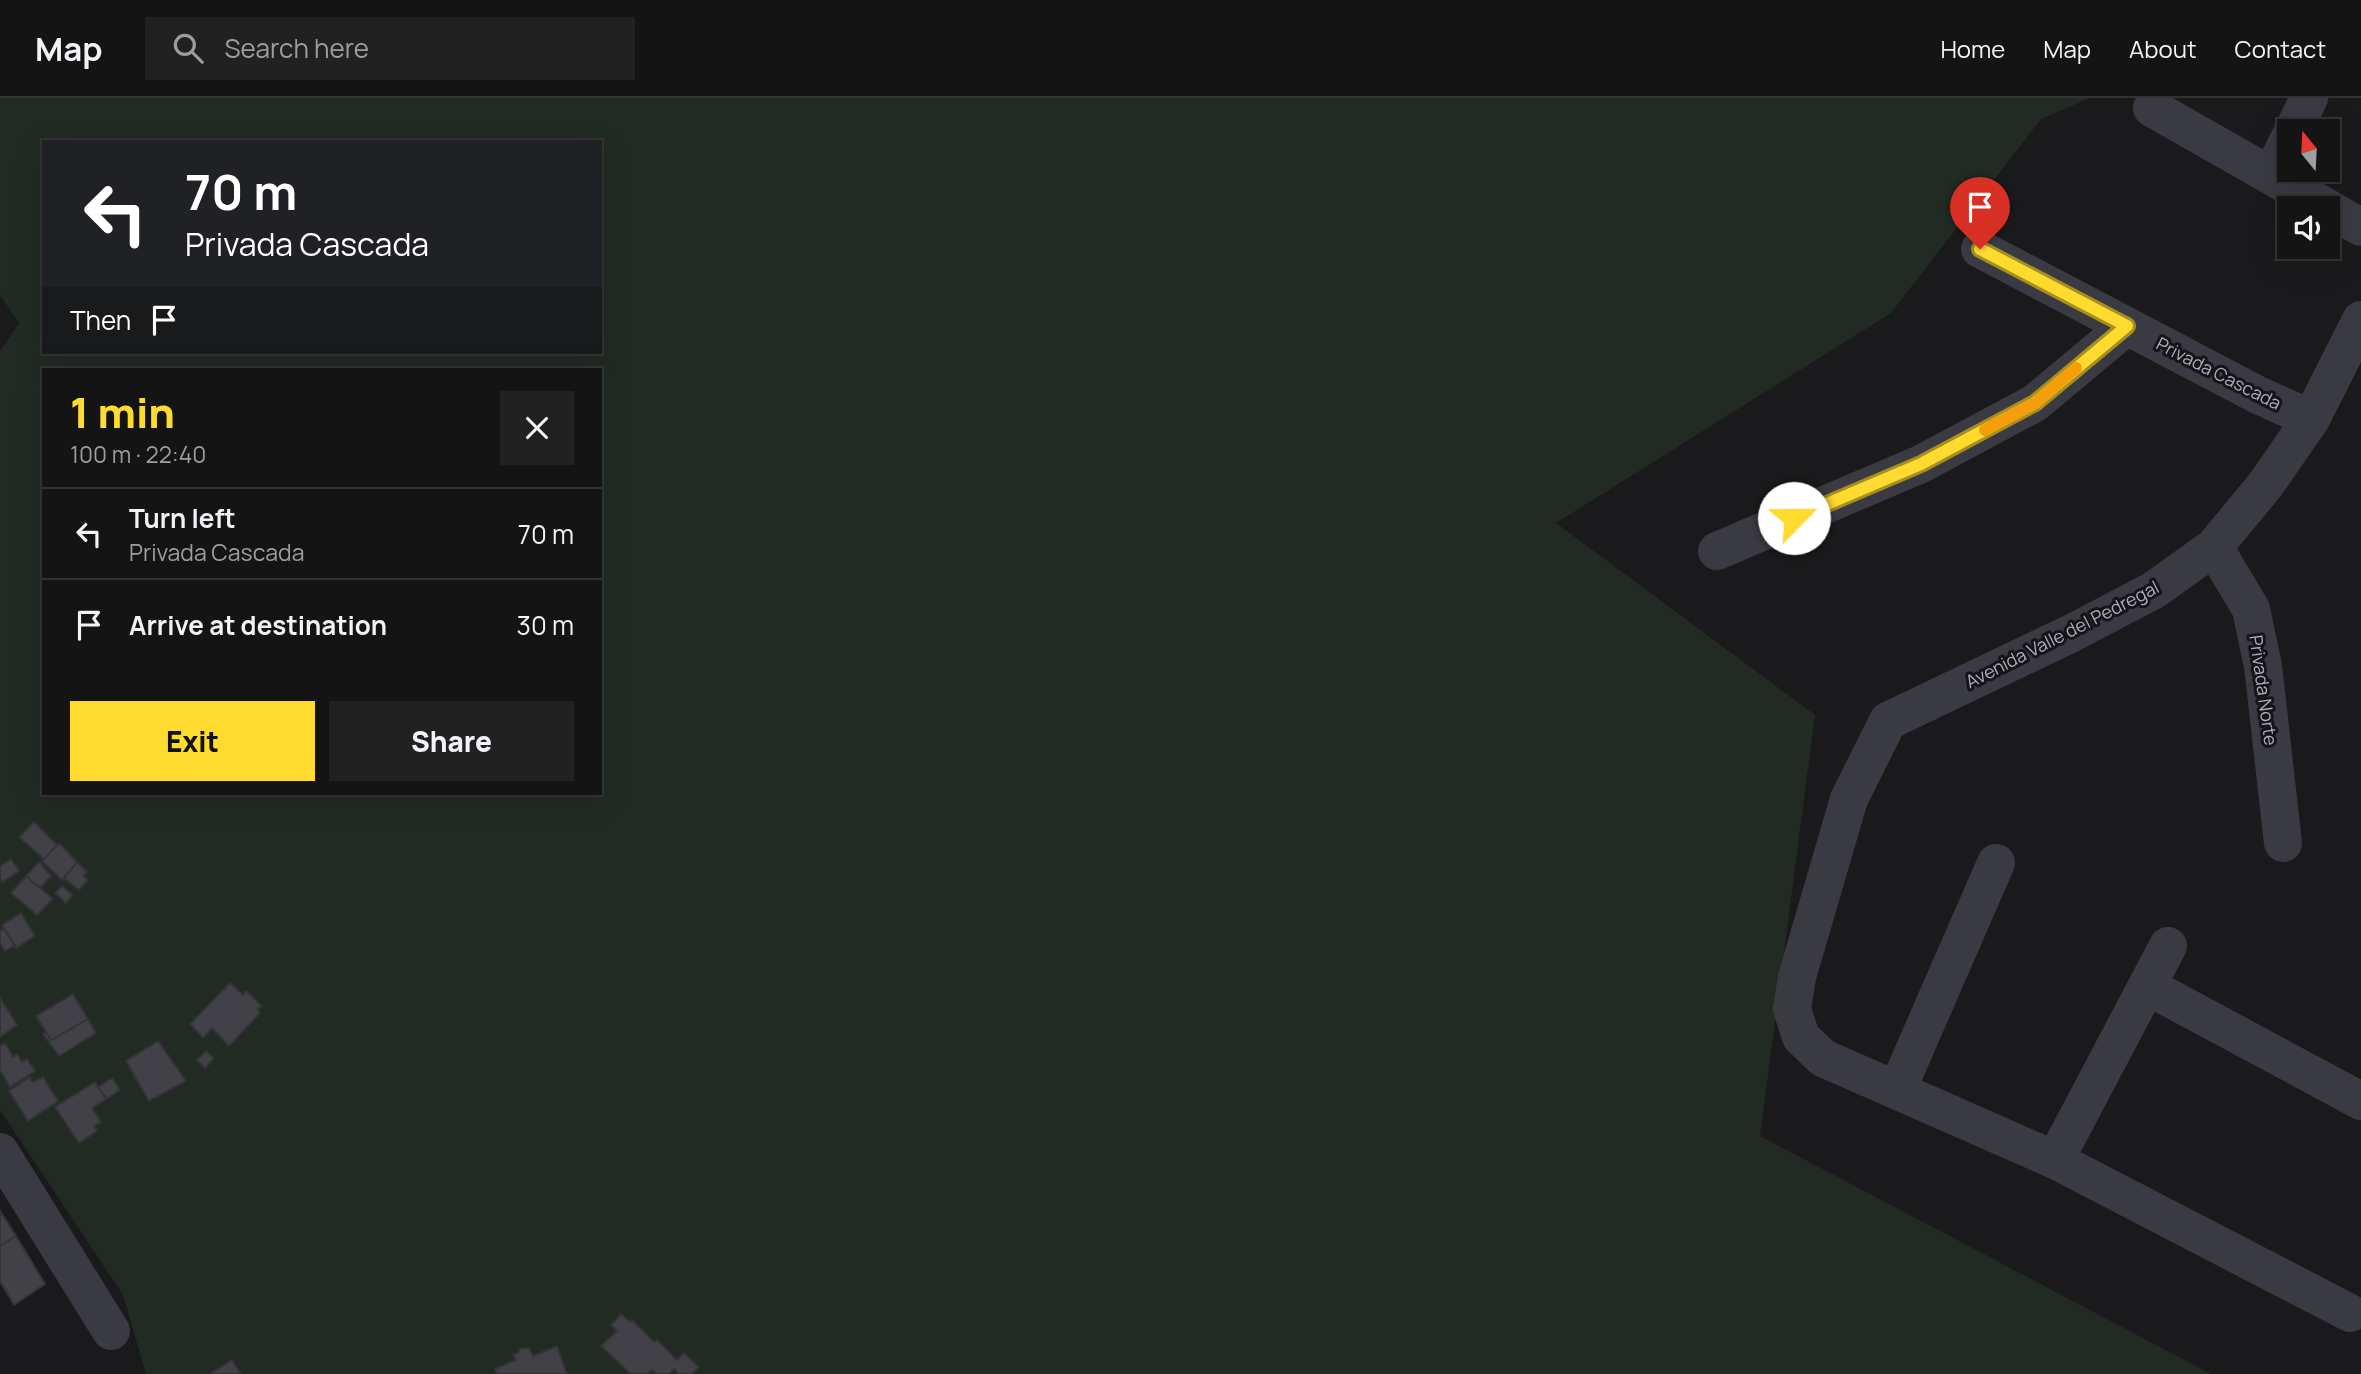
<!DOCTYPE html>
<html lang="en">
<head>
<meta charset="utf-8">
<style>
	:root { --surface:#141415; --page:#212122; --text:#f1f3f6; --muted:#9d9ea0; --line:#333334; --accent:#ffda2f }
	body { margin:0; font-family:Manrope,sans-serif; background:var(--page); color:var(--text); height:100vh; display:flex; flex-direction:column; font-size:26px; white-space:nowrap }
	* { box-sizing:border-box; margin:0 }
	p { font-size:23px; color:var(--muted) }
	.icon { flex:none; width:38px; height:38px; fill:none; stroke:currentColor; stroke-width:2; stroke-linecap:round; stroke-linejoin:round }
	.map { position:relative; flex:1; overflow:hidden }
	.panel { position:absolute; left:42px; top:270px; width:560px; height:427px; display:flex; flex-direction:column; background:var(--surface); border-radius:0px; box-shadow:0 7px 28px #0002,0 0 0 2px var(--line) }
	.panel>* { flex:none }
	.guide { position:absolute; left:42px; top:42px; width:560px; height:214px; border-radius:0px; box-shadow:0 7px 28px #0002,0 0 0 2px var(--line); background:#202124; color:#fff; overflow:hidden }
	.needle { width:46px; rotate:342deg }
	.fabs { position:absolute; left:2277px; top:21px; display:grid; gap:14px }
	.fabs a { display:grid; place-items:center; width:63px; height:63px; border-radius:0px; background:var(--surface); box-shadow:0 7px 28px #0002,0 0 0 2px var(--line); font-size:35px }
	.pin { position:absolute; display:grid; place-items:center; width:60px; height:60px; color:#fff; margin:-72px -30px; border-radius:50% 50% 50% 0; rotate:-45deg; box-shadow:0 0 7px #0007 }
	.pin .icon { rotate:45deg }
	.me { position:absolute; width:77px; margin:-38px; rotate:67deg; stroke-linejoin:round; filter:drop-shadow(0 0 5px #0008) }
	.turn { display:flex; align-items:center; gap:24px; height:147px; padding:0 28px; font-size:32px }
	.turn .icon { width:91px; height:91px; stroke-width:2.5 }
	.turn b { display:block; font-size:49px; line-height:60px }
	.then { display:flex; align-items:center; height:66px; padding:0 28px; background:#0003; gap:14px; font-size:26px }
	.round { display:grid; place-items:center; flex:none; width:74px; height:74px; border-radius:0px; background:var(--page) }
	.summary { display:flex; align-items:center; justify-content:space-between; height:119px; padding:0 28px }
	h1 { font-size:42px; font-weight:800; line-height:52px; color:var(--accent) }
	.button { display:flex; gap:14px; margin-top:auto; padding:14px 28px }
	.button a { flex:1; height:80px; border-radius:0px; background:var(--accent); color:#111; font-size:28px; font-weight:800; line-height:80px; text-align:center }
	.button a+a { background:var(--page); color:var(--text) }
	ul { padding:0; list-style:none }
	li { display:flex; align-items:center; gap:21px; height:91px; padding:0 28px; border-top:2px solid var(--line) }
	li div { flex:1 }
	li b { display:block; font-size:26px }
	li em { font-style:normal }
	header { display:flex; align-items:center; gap:42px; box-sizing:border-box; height:98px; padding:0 35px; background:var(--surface); border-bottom:2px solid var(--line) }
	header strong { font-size:33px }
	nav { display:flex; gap:38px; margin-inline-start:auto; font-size:24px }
	.search { width:490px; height:63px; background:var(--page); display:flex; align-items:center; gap:18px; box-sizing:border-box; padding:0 24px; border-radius:0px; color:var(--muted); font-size:26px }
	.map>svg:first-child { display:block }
</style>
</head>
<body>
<header>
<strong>Map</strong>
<div class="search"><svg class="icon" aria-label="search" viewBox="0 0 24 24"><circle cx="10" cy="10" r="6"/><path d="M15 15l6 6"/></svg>Search here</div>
<nav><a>Home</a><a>Map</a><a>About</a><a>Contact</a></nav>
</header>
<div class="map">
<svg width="2361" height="1276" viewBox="0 0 2361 1276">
	<rect width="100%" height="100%" fill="#1a1a1c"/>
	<!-- green -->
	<path fill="#212b24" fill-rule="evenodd" d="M0,0H2090L2041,21L1891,215L1556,425L1815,617L1760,1038L2211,1276H146L123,1197L0,1012V253L19,225L0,197ZM44,44H600V254H44ZM44,271H600V695H44Z"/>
	<!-- building -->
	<path fill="#414147" stroke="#343338" stroke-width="2" d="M34,724L57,747L44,761L19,739Z
		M59,745L77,764L62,782L42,763Z
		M11,761L19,773L2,784L0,780V768Z
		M39,764L51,778L40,790L26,778Z
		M77,764L87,774L83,778L88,782L79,792L64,780Z
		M26,778L53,801L37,817L11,795Z
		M62,788L73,797L66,805L55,795Z
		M21,815L35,838L16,850L2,827Z
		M4,831L15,847L5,853L0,845V833Z
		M230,885L243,897L246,893L262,908L258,912L260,915L229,948L212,930L203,940L190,926Z
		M73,896L88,921L51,942L36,918Z
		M0,900L17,927L0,939Z
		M88,921L96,935L59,958L43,936L46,934L51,942Z
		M158,943L186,983L149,1003L126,963Z
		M5,945L13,959L17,956L22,964L27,961L35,973L10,989L0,972V948Z
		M206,953L214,960L205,970L197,962Z
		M30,979L33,984L43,979L58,1003L28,1023L9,993Z
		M112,980L120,992L106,1001L98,989Z
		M95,984L106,1001L92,1010L101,1024L94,1028L97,1033L79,1045L55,1009Z
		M0,1113L16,1138L0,1148Z
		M16,1138L45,1186L14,1207L0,1183V1148Z
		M621,1216L630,1224L632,1222L654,1244L657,1242L677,1262L684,1255L699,1269L692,1276H679L674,1271L669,1276H657L652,1272L647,1276H631L601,1248L617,1233L611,1227Z
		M557,1248L567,1276H497L495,1271L516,1262L513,1257L519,1254V1251L529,1250L533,1258Z
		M232,1262L241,1276H210Z"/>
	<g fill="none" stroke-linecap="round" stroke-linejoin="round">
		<!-- minor -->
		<path stroke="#3a3a42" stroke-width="38" d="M2152,10L2361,129
			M2293,33L2309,0
			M2271,77L2289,41
			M1980,151L2256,296L2311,321
			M2214,449L2251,511L2263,568L2283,745
			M1717,453L1921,366L2035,305L2127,228
			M2147,888L2361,1003
			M1897,992L1996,765
			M0,1054L111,1233
			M2055,1062L2168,848
			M2350,1215L2055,1062L1823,960L1801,939L1792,911L1797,879L1849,701L1888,623L2072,535L2154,492L2214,449L2266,386L2311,321L2361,222"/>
	</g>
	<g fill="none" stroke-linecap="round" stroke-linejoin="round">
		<defs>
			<path id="route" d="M1794,420L1921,366L2035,305L2127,228L1980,151"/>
		</defs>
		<!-- route casing -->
		<use href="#route" stroke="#a68e1f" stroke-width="18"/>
		<!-- route -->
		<use href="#route" stroke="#ffda2f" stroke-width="12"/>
		<!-- slow -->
		<path stroke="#f59e0b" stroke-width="12" d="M1985,332L2035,305L2076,270"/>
	</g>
	<g text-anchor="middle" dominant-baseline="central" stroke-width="6" stroke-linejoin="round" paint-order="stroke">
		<!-- street labels -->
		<g font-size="18" fill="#abaebd" stroke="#151417">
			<text transform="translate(2219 275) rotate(27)">Privada Cascada</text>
			<text transform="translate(2062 536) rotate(-27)">Avenida Valle del Pedregal</text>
			<text transform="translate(2264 592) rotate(82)">Privada Norte</text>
		</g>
	</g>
</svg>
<div class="fabs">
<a><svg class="needle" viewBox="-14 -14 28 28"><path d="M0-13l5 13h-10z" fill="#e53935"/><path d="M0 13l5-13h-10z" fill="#9d9ea0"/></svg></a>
<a><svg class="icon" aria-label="sound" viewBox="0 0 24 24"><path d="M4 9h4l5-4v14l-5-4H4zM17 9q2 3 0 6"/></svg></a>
</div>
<div class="pin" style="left:1980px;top:151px;background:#d93025"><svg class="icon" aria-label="arrive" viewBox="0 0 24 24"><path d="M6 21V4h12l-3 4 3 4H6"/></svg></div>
<svg class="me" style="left:1794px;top:420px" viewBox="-20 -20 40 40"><circle r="19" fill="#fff"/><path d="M0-13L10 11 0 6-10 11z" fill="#ffda2f"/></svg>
<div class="guide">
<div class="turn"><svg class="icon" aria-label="left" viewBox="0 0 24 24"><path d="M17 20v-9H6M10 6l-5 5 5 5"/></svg><div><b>70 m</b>Privada Cascada</div></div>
<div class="then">Then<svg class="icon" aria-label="arrive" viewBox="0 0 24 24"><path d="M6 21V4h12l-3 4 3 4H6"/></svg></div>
</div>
<section class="panel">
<div class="summary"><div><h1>1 min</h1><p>100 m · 22:40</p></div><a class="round"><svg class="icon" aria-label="close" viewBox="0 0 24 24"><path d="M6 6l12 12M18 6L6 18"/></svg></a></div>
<ul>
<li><svg class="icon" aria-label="left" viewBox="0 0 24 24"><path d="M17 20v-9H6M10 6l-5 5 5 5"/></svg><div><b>Turn left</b><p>Privada Cascada</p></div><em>70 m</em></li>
<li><svg class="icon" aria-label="arrive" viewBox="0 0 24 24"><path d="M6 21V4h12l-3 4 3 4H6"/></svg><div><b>Arrive at destination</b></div><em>30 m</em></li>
</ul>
<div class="button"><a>Exit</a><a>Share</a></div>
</section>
</div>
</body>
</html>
